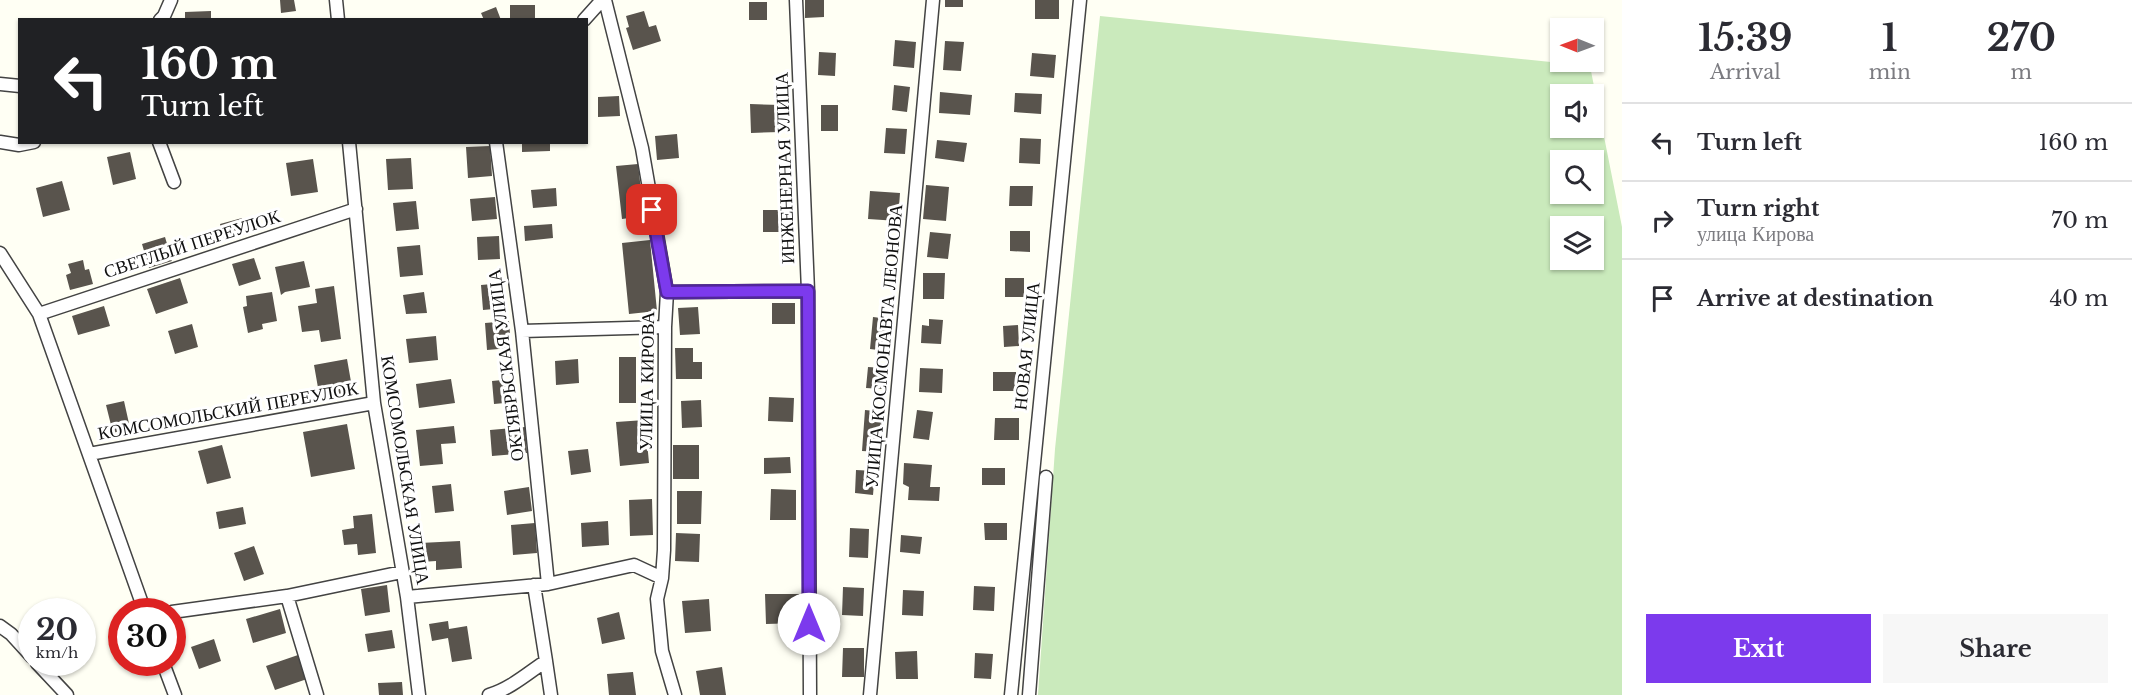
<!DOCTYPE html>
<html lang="en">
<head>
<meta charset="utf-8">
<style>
	:root { --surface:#fff; --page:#f7f7f7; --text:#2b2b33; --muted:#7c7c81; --line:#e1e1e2; --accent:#7c3aed }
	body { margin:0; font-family:"Libre Baskerville",serif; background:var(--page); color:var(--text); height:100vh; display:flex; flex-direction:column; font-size:22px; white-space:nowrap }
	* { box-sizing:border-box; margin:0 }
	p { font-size:20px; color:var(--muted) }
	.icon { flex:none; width:33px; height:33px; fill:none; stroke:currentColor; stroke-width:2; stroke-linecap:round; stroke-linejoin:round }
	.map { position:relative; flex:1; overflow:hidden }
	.sheet { display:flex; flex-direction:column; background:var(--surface); width:510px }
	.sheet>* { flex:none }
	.top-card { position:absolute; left:18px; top:18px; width:570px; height:126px; border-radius:0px; box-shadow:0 2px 4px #0004; background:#202124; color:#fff; overflow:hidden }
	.needle { width:39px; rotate:271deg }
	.tools { position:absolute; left:1550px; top:18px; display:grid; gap:12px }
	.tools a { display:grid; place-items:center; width:54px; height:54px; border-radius:0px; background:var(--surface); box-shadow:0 2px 4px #0004; font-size:30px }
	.speed { position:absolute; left:18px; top:598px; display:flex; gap:12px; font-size:30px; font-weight:700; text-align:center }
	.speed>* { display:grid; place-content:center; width:78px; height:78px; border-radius:50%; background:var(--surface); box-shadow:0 2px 4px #0004; line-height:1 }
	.speed small { font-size:15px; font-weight:400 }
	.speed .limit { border:9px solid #d22; background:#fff; color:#111 }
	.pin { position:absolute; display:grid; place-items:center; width:51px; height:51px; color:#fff; margin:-26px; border-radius:12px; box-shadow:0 3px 9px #0006 }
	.me { position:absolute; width:66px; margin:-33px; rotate:0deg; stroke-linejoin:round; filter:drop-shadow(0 0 4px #0008) }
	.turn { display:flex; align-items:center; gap:21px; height:126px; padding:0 24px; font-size:27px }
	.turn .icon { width:78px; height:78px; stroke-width:2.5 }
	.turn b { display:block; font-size:42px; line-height:51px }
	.eta { display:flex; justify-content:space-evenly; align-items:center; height:102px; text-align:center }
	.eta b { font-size:36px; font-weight:700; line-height:42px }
	.cta { display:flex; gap:12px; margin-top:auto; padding:12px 24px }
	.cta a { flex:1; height:69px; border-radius:0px; background:var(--accent); color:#fff; font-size:24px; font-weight:700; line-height:69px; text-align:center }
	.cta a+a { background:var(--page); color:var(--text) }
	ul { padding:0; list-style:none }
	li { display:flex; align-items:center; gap:18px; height:78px; padding:0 24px; border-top:2px solid var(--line) }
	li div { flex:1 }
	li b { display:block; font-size:22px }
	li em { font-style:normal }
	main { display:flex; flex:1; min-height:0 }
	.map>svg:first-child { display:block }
</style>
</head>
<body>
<main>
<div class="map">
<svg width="1622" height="695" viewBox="0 0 1622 695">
	<rect width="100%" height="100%" fill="#fffff4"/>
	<!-- green -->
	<path fill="#caeabc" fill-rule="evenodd" d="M1100,16L1590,66L1622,227V695H1038L1055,449ZM1560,94H1593V128H1560ZM1560,160H1593V194H1560ZM1560,226H1593V260H1560Z"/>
	<!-- building -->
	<path fill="#59544d" d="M280,0H294L296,11L281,13Z
		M805,0H824V17L805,18Z
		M945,0H963V7H945Z
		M1035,0H1059V19H1035Z
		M749,2H767V20H749Z
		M510,5H535V20H510Z
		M496,7L501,20H484L481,13Z
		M211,11V20H185V12Z
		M644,11L649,27L656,25L661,41L633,50L626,28L629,27L626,16Z
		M895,40L916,42L914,68L893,66Z
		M945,41L964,42L961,71L943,70Z
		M819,52L836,53L835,76L818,75Z
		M1032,53L1056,55L1054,78L1030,76Z
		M894,85L910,87L907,112L892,110Z
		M940,92L972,95L970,115L939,113Z
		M1015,93L1042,94L1041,114L1014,112Z
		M619,96L620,116L598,117V97Z
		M750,104L781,105L780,132L751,133Z
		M821,105H838V131H821Z
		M886,128L907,129L905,154L884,153Z
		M677,134L679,158L657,160L655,136Z
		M1020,138L1041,139L1040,164L1019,163Z
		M937,140L967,143L964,162L935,158Z
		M522,142H550V151L522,152Z
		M490,146L492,176L468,178L466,147Z
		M130,152L136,179L113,185L107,157Z
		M411,158L413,189L388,190L386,159Z
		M313,159L318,192L291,196L286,163Z
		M638,164L644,216L622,219L616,166Z
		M62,181L70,210L43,217L36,188Z
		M926,185L949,187L946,221L923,219Z
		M1010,186H1033L1032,206H1009Z
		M556,188L557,206L533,208L531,190Z
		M870,191L900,193L898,221L868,219Z
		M495,197L497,219L472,221L470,199Z
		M416,201L419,229L396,231L393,203Z
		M763,210H788V232H763Z
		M242,218L245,234L223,239L220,224Z
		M552,224L553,238L525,241L524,226Z
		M1010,231H1030V252L1010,251Z
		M930,232L951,234L948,259L927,257Z
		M499,236L500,259L478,260L477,237Z
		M165,237L172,261L149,268L142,244Z
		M650,240L657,311L629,314L622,243Z
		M420,245L423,275L400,277L397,247Z
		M254,258L261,279L239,286L232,264Z
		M83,260L85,270L89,269L93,284L70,290L66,275L71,273L68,264Z
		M304,261L310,287L285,292L281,295L275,267Z
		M923,273H945L944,299H923Z
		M180,278L188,303L156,314L147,289Z
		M1005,278H1024V297H1005Z
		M503,283L505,308L483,310L481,285Z
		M334,286L341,339L321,342L319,330L302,332L298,306L317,303L315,289Z
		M272,292L277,321L262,324L263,329L248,333L243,307L247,306L246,296Z
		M424,292L427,313L406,314L403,295Z
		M772,303H795V324H772Z
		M104,306L110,326L78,335L72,316Z
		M698,307L700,334L680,335L678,308Z
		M873,317L889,319L886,351L870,349Z
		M929,319L943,320L941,344L921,343L922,325L929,326Z
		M509,321L511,348L487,350L485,323Z
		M192,324L198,347L175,354L168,331Z
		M1018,325L1019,346L1004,347L1003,326Z
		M436,336L438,360L409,363L406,339Z
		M675,348H693V362H702V379H676Z
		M619,357H636V403H619Z
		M347,359L353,393L320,399L314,365Z
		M578,359L579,383L556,385L555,361Z
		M868,367L884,368L882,389L866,388Z
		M920,368L943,369L942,393L919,392Z
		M993,372H1016V391H993Z
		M451,379L455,403L419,408L416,384Z
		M514,379L516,402L494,404L492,381Z
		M769,397L794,398L793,422L768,421Z
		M701,400L702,427L682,428L681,401Z
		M124,401L130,428L113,433L106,405Z
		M865,410L885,412L881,452L862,451Z
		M917,410L933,412L929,440L913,438Z
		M995,418H1019V440H994Z
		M645,420L649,463L620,466L616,422Z
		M347,424L355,469L311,477L303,432Z
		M454,426L456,443L441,444L443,464L420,466L416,430Z
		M525,427L527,453L492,456L490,430Z
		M222,445L231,478L207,484L198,451Z
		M673,445H699V479H673Z
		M588,449L591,472L571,475L568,451Z
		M790,457L791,473L764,474V458Z
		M904,463L932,465L930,487H940L939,501L908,500L909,487L903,484Z
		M982,468H1005V485H982Z
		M856,470L875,471L873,495L855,493Z
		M451,484L454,511L435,513L432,486Z
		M529,487L532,511L507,515L504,491Z
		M771,489L796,490V520H770Z
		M677,491H702L701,524H677Z
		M652,499L653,535L630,536L629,500Z
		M243,507L246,524L219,529L216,512Z
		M372,514L376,553L358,555L357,544L344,545L342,530L354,528L353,516Z
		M608,521L609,545L582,547L581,523Z
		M535,523L537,553L513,555L511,525Z
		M984,523H1007V540H985Z
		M850,528L869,529L868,558L849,557Z
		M676,533L700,534L699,562L675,561Z
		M901,535L922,537L920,554L900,552Z
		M460,541L462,568L436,570V561L421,562L420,543Z
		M254,546L264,574L244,581L234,553Z
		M387,585L390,612L365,616L361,589Z
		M974,586L995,587L994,611L973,610Z
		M843,587L864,588L863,616L842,615Z
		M903,590L924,591L923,616L902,615Z
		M765,594H799L800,623L766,624Z
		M709,599L711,631L685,633L682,601Z
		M280,609L286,633L253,643L246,619Z
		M619,612L625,639L602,644L597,618Z
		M448,621L449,629L467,626L472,659L452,662L448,638L432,641L429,624Z
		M392,630L395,648L368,652L365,634Z
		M214,639L221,661L199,669L191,647Z
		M843,648H864V677H842Z
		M917,651L918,679H896L895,652Z
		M975,653L993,654L991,679L974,678Z
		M298,655L307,679L275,690L266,666Z
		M722,667L726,695H700L696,671Z
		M633,672L636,695H609L607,674Z
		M402,682L403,695H379L378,683Z"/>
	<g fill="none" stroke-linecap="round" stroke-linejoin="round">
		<defs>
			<path id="street" d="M336,0L338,20
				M605,0L642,148L667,292L665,327L664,550L662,578L657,599L662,651L675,695
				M796,0L808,291L810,695
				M160,20L164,16L171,0
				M584,20L602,0
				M0,84L20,86
				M0,142L19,145L34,142
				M159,142L174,182
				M349,142L374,403L407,597L419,695
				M496,142L522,331L548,584
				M0,253L39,314L145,612
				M667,292L808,291
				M39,314L356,209
				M522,331L665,327
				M89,454L374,403
				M534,585L546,661
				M287,596L402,572
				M407,597L548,584L634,565L662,578
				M172,612L287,596L317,695
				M0,626L11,634L32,657
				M37,663L67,695
				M163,663L175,695
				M489,695C510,689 528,673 546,661L551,695
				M870,695L933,0
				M1011,695L1080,0
				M1029,695L1046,477"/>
		</defs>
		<!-- street casing -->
		<use href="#street" stroke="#434343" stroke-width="15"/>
		<!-- street -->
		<use href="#street" stroke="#fff" stroke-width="12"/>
	</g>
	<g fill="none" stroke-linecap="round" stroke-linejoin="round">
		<defs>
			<path id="route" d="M652,210L667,292L808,291L809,624"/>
		</defs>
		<!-- route casing -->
		<use href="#route" stroke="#51269a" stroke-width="15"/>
		<!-- route -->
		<use href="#route" stroke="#7c3aed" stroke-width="10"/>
	</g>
	<g text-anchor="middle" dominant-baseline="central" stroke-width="6" stroke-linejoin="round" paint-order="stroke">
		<!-- street labels -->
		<g font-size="18" fill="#101010" stroke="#fff">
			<text transform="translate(785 168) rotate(-92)">ИНЖЕНЕРНАЯ УЛИЦА</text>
			<text transform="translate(192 244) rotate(-18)">СВЕТЛЫЙ ПЕРЕУЛОК</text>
			<text transform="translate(884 346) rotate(-85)">УЛИЦА КОСМОНАВТА ЛЕОНОВА</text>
			<text transform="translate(1027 346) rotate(-84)">НОВАЯ УЛИЦА</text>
			<text transform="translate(506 365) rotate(-97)">ОКТЯБРЬСКАЯ УЛИЦА</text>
			<text transform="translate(647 381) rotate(-89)">УЛИЦА КИРОВА</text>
			<text transform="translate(228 411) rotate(-10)">КОМСОМОЛЬСКИЙ ПЕРЕУЛОК</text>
			<text transform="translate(405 470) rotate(81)">КОМСОМОЛЬСКАЯ УЛИЦА</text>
		</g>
	</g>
</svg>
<div class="tools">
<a><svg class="needle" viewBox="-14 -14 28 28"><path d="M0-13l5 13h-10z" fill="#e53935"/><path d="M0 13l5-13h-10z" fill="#7c7c81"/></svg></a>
<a><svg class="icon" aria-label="sound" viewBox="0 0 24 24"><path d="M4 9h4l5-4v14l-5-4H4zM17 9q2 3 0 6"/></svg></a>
<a><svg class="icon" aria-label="search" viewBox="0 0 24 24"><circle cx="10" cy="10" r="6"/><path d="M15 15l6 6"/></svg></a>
<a><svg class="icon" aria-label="layers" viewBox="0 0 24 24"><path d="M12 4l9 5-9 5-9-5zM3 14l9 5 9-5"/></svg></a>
</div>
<div class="speed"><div>20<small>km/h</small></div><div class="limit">30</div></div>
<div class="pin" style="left:652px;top:210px;background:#d93025"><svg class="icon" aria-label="arrive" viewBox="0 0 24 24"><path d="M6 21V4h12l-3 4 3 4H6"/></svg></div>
<svg class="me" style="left:809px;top:624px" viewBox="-20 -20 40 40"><circle r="19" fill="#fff"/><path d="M0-13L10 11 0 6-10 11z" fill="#7c3aed"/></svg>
<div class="top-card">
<div class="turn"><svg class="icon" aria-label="left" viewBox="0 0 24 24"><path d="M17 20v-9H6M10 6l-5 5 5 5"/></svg><div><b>160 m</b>Turn left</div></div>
</div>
</div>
<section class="sheet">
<div class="eta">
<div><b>15:39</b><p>Arrival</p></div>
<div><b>1</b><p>min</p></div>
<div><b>270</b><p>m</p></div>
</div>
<ul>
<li><svg class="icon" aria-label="left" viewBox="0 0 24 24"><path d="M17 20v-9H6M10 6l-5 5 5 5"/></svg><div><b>Turn left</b></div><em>160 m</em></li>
<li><svg class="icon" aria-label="right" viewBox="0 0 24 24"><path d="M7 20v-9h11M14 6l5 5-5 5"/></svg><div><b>Turn right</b><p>улица Кирова</p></div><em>70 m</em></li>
<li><svg class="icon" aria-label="arrive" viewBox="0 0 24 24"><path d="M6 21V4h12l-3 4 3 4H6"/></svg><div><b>Arrive at destination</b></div><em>40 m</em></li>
</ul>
<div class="cta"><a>Exit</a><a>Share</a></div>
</section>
</main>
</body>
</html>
